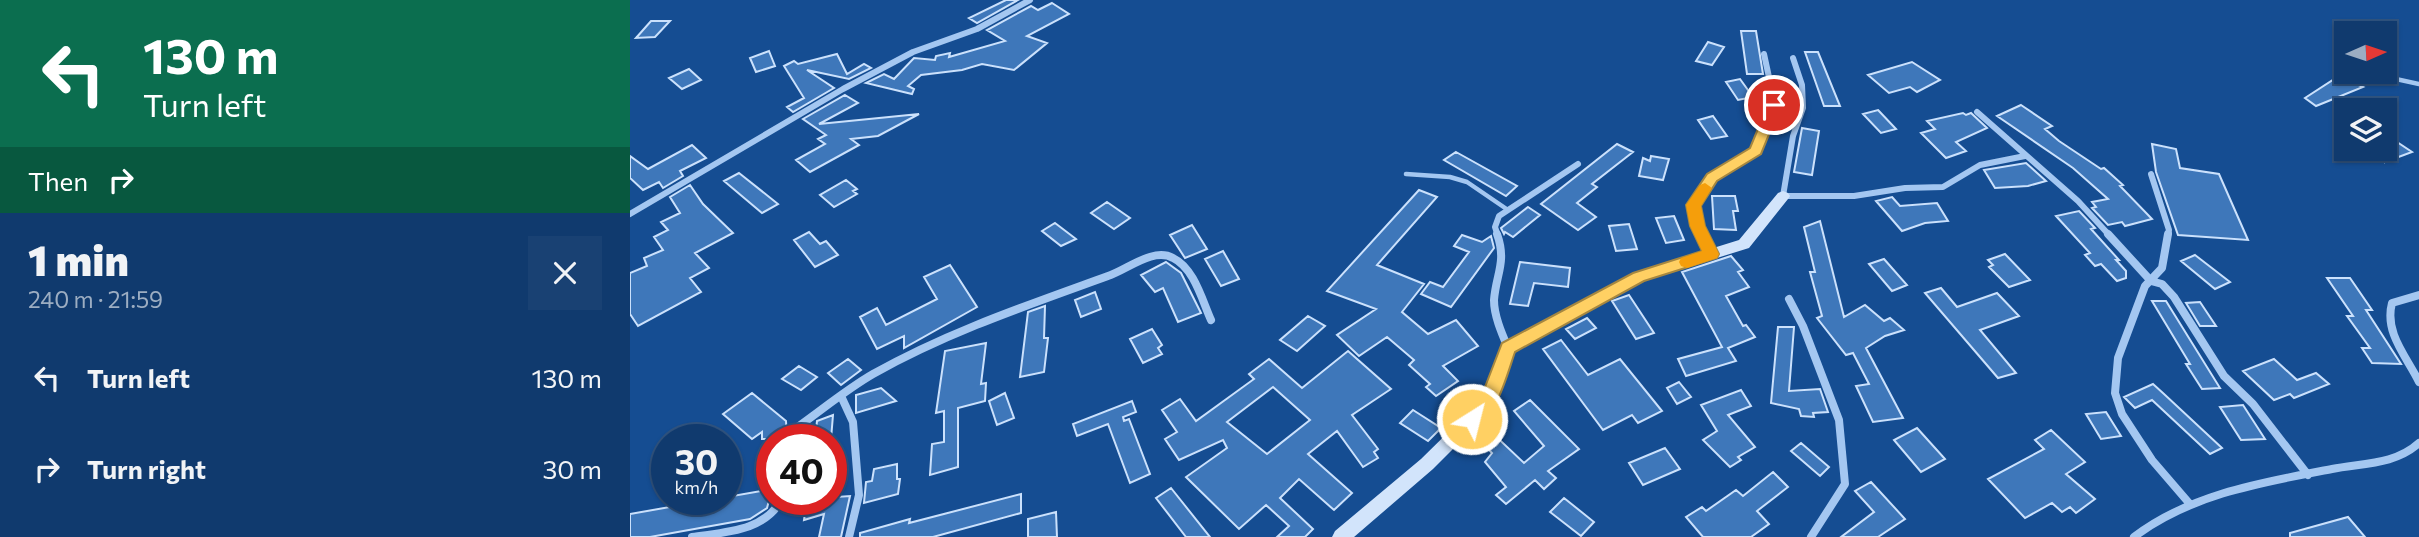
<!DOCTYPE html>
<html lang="en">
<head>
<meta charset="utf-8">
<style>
	:root { --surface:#103a6e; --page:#194173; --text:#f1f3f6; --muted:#9cadc2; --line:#305481 }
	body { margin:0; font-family:Commissioner,sans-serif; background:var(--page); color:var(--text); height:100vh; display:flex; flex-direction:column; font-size:26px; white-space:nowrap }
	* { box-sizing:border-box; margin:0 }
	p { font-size:23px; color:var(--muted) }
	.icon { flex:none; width:38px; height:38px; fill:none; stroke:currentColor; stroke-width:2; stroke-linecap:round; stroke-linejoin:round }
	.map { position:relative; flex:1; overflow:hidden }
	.sheet { display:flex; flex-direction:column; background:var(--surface); width:630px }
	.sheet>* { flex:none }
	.banner { background:#0b6e4f; color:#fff; overflow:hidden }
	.needle { width:46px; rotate:87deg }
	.controls { position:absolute; left:1704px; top:21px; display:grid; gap:14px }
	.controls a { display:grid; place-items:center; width:63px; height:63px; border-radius:0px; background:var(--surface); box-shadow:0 2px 5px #0004,0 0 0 2px var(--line); font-size:35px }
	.speed { position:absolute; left:21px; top:424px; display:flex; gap:14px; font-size:35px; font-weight:700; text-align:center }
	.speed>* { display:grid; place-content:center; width:91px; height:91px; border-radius:50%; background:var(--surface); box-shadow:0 2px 5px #0004,0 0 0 2px var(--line); line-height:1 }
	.speed small { font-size:18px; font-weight:400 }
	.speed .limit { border:10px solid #d22; background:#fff; color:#111 }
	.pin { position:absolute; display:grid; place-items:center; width:60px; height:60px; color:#fff; margin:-30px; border:4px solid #fff; border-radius:50%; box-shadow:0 2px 7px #0007 }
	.me { position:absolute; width:77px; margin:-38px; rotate:36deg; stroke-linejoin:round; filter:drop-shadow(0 0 5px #0008) }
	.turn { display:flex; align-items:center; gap:24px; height:147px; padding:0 28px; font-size:32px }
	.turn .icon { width:91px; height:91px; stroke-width:2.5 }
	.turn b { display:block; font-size:49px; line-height:60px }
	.then { display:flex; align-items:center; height:66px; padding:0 28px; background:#0003; gap:14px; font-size:26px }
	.round { display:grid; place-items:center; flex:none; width:74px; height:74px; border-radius:0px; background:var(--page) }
	.headline { display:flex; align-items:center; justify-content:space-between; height:119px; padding:0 28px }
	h1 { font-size:42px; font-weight:800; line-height:52px }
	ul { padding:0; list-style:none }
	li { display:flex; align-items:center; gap:21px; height:91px; padding:0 28px }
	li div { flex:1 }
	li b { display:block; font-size:26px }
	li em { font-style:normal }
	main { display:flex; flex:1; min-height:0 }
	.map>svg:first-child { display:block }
</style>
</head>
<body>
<main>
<section class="sheet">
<div class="banner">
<div class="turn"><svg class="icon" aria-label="left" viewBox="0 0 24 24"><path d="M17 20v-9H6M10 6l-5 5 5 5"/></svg><div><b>130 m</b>Turn left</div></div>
<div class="then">Then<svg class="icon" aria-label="right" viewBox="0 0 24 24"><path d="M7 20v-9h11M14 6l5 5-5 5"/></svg></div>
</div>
<div class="headline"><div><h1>1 min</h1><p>240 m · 21:59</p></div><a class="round"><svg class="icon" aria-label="close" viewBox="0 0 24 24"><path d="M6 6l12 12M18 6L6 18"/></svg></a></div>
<ul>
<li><svg class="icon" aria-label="left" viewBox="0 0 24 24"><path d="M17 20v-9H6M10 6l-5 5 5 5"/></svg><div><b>Turn left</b></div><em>130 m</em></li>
<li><svg class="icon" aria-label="right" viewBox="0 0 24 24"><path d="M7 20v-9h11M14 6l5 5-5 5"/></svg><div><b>Turn right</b></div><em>30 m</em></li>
</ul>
</section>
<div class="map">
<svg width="1789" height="537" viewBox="0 0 1789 537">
	<rect width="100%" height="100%" fill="#154d92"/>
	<!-- building -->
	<path fill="#3e77ba" stroke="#cbe1fc" stroke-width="2" fill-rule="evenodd" d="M376,0H388L347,23L339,18Z
		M422,3L439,14L397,36L417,43L384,70L352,64L332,70L291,75L278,86L284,89L282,94L236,83L254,74L264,79L284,58L305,60L306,56L320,53L319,57L375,41L357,30L401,6L408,10Z
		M21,21H40L25,37L6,38Z
		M1111,31H1126L1133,74H1117Z
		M1078,42L1094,47L1082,65L1066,61Z
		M139,51L145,66L126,72L120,58Z
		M1175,52H1188L1210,106H1194Z
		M207,54L217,74L234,64L241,68L219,79L177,70L204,88L163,112L157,107L174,98L154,66L164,61L168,64Z
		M1282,62L1310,80L1287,92L1280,87L1259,93L1238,75Z
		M59,69L71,80L52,89L39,78Z
		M1709,76L1733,87L1686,106L1675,98Z
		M1110,79L1123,97L1108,100L1096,82Z
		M215,95L228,103L189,124L289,114L248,136L221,139L229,145L180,172L166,160L195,144L188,139L196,135L173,119Z
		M1391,105L1422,126L1415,129L1429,141L1471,169L1474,168L1493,185L1490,186L1522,219L1495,226L1492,222L1478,225L1462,208L1466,207L1462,202L1478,199L1443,168L1367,116Z
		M1248,110L1266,129L1251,133L1233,114Z
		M1333,113L1336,115L1341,113L1357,128L1326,142L1336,151L1316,158L1291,133L1305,129L1297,121Z
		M1083,116L1097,136L1081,139L1068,120Z
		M1172,128L1189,131L1182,175L1164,172Z
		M1755,134L1782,152L1755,162Z
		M987,144L1003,152L962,184L967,187L947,203L966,217L948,230L911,204Z
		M1522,144L1546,149L1550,168L1589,174L1618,240L1548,235L1526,172Z
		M62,145L76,158L50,171L53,176L33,188L29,182L13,190L0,178V156L18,169Z
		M826,152L887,186L876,196L814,160Z
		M1021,156L1039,159L1033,180L1009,176L1013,158L1020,161Z
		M1396,163L1416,181L1398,186L1365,188L1354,170Z
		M109,173L148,204L132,213L94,181Z
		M216,180L227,189L223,191L227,194L204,207L190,195Z
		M60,185L73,204L103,233L65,253L79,268L60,278L71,292L8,326L0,314V273L17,266L14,258L33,250L24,237L38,230L31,222L50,213L40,197Z
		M789,190L807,197L747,265L794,284L772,312L798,334L826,320L848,346L813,366L828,381L806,396L796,387L800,384L779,365L784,360L757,337L729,356L707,335L746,309L697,291Z
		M1082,196H1105L1108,211H1103L1106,230L1084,229Z
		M1262,197L1270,206L1307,203L1318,221L1295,223L1272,231L1246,201Z
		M477,202L500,218L484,229L461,213Z
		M898,207L910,215L883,237L875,232L874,234L871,228Z
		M1449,211L1465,228L1461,229L1489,260H1486L1496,271V278L1487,281L1471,264L1465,266L1455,255L1460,253L1426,216Z
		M1044,216L1054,240L1036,243L1026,218Z
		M1190,221L1214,317L1235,305L1254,321L1260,318L1274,330L1255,336L1236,348L1273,418L1243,422L1226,386L1239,384L1223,353L1216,355L1187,318L1192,316L1180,272H1185L1174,227Z
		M425,223L446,239L431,246L412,231Z
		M999,224L1007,249L986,251L979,226Z
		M562,225L577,249L555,258L540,235Z
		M179,232L190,244L196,241L208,255L185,267L164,240Z
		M832,235L852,242L861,236L864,248L821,307L791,294L800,282L813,287L839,252L824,246Z
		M593,251L609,279L591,286L575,259Z
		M1375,254L1400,280L1379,287L1359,267L1363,265L1358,260Z
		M1565,255L1600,282L1585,289L1551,261Z
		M1101,256L1113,270L1108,272L1119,287L1096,296L1113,326L1116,325L1125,337L1098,348L1106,361L1056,376L1048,359L1092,347L1052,272Z
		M1254,259L1277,285L1262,291L1239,264Z
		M536,262L551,273L571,313L548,322L533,288L525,292L511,275Z
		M890,262L940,268L938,287L904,283L898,306L880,304Z
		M320,265L347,307L274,348V336L247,349L230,317L247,308L256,325L307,299L294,277Z
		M1697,278H1720L1742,310H1736L1771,364L1742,363L1732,348H1740L1717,316H1723Z
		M1311,288L1327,307L1367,293L1389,316L1350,330L1386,373L1368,378L1295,293Z
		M465,292L471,309L451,317L445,300Z
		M999,295L1024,333L1006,339L982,301Z
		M1522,301H1536L1590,388L1572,389L1556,364H1560Z
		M1570,302L1586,326H1570L1556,303Z
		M415,306L414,338H418L414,372L390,377L398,312Z
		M678,316L695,326L667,351L650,340Z
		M957,318L966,328L945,339L936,329Z
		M1148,327H1164L1159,391L1190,389L1198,412L1183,413L1184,417L1171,416L1169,409L1141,403Z
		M522,329L532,345L528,348L532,354L513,363L500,339Z
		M931,340L958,375L990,359L1032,411L1008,423L1002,415L973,430L913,349Z
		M356,343L351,384L356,383L355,401L328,408V467L300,475L302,444L314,442V411L306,413L315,351Z
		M718,351L761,389L722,415L748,449L744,452L748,458L733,467L707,431L678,454L722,493L704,510L669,479L650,498L683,529L675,537H647L659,526L636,505L609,529L556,477L597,448L593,440L549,460L535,439L547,432L532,410L550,399L566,421L624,379L619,374L639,359L672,388ZM643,387L680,420L637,454L597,422Z
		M218,359L231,370L211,385L198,373Z
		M1644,359L1667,380L1686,373L1699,384L1664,398L1660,394L1644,400L1613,371Z
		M169,366L187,377L171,390L152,379Z
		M1049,382L1061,397L1047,404L1037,388Z
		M1523,384L1534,394L1592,448L1580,454L1522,400L1505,408L1494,397Z
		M251,388L266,401L226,413V395Z
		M1111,390L1121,406L1098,415L1125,447L1108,457L1111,460L1100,467L1073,440L1087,431L1071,405Z
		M122,393L156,421L157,439H132V432L122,439L93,414Z
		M375,393L384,418L367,425L359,401Z
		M900,400L949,449L918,471L926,478L914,489L905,480L876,504L866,495L876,487L855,462L862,453L846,436L857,428L894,463L914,446L884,411Z
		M502,401L506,412L493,417L494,421L499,419L520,474L500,483L478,424L447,436L443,424Z
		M1613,405L1635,439L1611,440L1590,407Z
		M783,410L811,428L798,441L770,423Z
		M1476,412L1491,436L1471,439L1456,414Z
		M203,415L201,439H185L187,421Z
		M1287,428L1315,459L1291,472L1264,440Z
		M1421,430L1455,462L1436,474L1465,499L1446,513L1440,507L1432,512L1422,503L1395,518L1358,479L1414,449L1405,440Z
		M1171,443L1199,467L1190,476L1161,451Z
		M1035,448L1050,469L1013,485L999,463Z
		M267,464V479H270L268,494L234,503L236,482L242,481L244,469Z
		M1143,472L1158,487L1127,511L1139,524L1121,537H1073L1056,517L1072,507L1076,511L1106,490L1113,496Z
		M1241,482L1275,519L1248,537H1211L1244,512L1225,491Z
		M541,488L580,537H556L526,498Z
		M142,489L137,508L120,519L20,537H0V514Z
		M391,494V513L303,537H230V533L280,519L279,523Z
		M220,496L211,537H189L194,514L174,520L177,499Z
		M934,498L964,522L951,536L920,512Z
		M426,512L427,537H398V519Z
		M1718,517L1735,537H1660V533Z"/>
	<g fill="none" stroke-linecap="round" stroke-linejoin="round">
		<!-- lane -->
		<path stroke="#a4c7f1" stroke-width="4.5" d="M1712,61L1717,63
			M1734,72L1789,84
			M776,174L820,177L837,182L878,210"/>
		<!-- street-far1 -->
		<path stroke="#a4c7f1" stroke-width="6" d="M1163,58L1172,85L1173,108L1163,136L1153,196H1224L1275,188L1313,187L1350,165L1395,156
			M1347,112L1448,201L1480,236
			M1521,174L1539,230L1538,236
			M0,214L213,89L283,52L347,29L400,0
			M868,236L865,227L869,216L948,164
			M1073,236L1063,205L1082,178L1126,151L1145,105L1134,54"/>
		<!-- street -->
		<path stroke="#a4c7f1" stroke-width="8" d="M867,234C877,262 866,274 864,300C864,316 872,334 878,348
			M1072,234L1082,254
			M1478,234L1521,281L1532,284L1544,297L1594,376L1623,404L1678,475
			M1538,234L1532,268L1515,286L1488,358L1485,393L1492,414L1522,460L1559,503
			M1789,295L1762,303C1754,333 1777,357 1789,382
			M1159,299L1173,326L1209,420L1215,484L1181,537
			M211,396L223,422L229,495L219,537
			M164,439L169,426C193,409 217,389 243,374C318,332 398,305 478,276C497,270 523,247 543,258C564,268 572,300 581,320
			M62,537C95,532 134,532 152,499
			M1504,537C1560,494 1634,482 1702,469C1732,463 1765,465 1789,443"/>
		<!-- secondary -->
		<path fill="#d2e4fb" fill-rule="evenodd" d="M1153,191L1158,193L1160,196L1158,199L1119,248L1013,281L884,352L863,409L803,469L724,537H702L705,531L791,459L851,400L873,344L1003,273L1109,240L1148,193Z"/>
	</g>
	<!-- route -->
	<path fill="#ffd063" stroke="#a68740" stroke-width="2" d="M1144,101L1151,105L1131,154L1087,181L1071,206L1075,226L1089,254L1087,258L1014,281L885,352C878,371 863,434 836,424L833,419L850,400L872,343L1003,273L1072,251L1060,226L1056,205L1077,174L1120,148L1138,105Z"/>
	<!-- slow -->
	<path fill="#f59e0b" d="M1075,183L1082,188L1071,206L1075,226L1089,254L1087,258L1057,268L1051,266L1049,262L1051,258L1072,251L1060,226L1056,205L1070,185Z"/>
</svg>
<div class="controls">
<a><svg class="needle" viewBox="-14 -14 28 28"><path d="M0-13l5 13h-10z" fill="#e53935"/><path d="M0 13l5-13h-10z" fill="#9cadc2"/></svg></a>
<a><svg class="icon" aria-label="layers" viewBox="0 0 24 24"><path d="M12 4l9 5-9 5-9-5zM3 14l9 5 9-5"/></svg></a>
</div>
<div class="speed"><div>30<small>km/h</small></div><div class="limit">40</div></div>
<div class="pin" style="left:1144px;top:105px;background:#d93025"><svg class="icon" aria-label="arrive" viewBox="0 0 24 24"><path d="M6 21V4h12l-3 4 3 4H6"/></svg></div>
<svg class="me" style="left:842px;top:419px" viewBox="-20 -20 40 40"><circle r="17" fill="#ffd063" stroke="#fff" stroke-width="3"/><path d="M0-11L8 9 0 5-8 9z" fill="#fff"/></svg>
</div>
</main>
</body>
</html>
